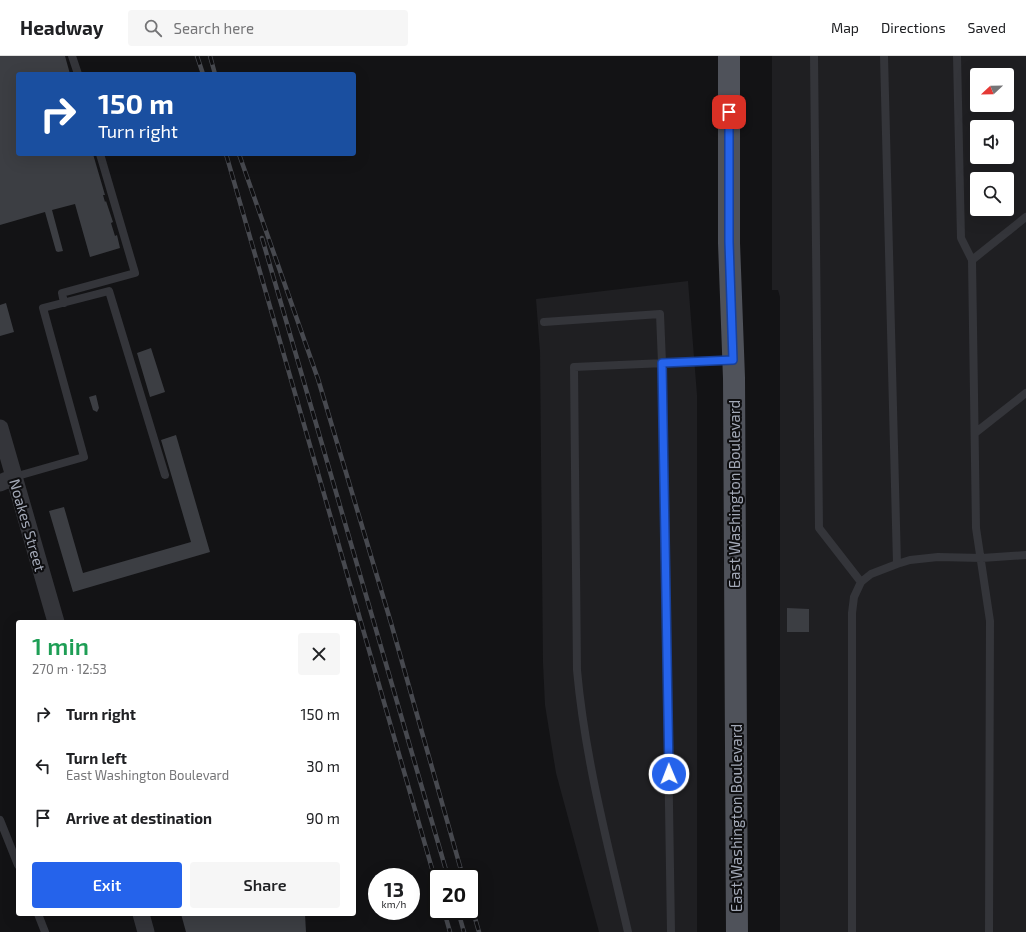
<!DOCTYPE html>
<html lang="en">
<head>
<meta charset="utf-8">
<style>
	:root { --surface:#fff; --page:#f6f6f6; --text:#202124; --muted:#757577; --line:#e0e0e0; --accent:#2563eb }
	body { margin:0; font-family:"Exo 2",sans-serif; background:var(--page); color:var(--text); height:100vh; display:flex; flex-direction:column; font-size:15px; white-space:nowrap }
	* { box-sizing:border-box; margin:0 }
	p { font-size:13px; color:var(--muted) }
	.icon { flex:none; width:22px; height:22px; fill:none; stroke:currentColor; stroke-width:2; stroke-linecap:round; stroke-linejoin:round }
	.map { position:relative; flex:1; overflow:hidden }
	.sheet { position:absolute; left:16px; top:564px; width:340px; height:296px; display:flex; flex-direction:column; background:var(--surface); border-radius:4px; box-shadow:0 4px 16px #0002 }
	.sheet>* { flex:none }
	.hud { position:absolute; left:16px; top:16px; width:340px; height:84px; border-radius:4px; box-shadow:0 4px 16px #0002; background:#1a4fa0; color:#fff; overflow:hidden }
	.needle { width:26px; rotate:248deg }
	.fabs { position:absolute; left:970px; top:12px; display:grid; gap:8px }
	.fabs a { display:grid; place-items:center; width:44px; height:44px; border-radius:4px; background:var(--surface); box-shadow:0 4px 16px #0002; font-size:20px }
	.speed { position:absolute; left:368px; top:812px; display:flex; gap:8px; font-size:20px; font-weight:700; text-align:center }
	.speed>* { display:grid; place-content:center; width:52px; height:52px; border-radius:50%; background:var(--surface); box-shadow:0 4px 16px #0002; line-height:1 }
	.speed small { font-size:10px; font-weight:400 }
	.speed .limit { border:2px solid #111; border-radius:6px; background:#fff; color:#111 }
	.pin { position:absolute; display:grid; place-items:center; width:34px; height:34px; color:#fff; margin:-17px; border-radius:8px; box-shadow:0 2px 6px #0006 }
	.me { position:absolute; width:44px; margin:-22px; rotate:359deg; stroke-linejoin:round; filter:drop-shadow(0 0 3px #0008) }
	.turn { display:flex; align-items:center; gap:14px; height:84px; padding:0 16px; font-size:18px }
	.turn .icon { width:52px; height:52px; stroke-width:2.5 }
	.turn b { display:block; font-size:28px; line-height:34px }
	.round { display:grid; place-items:center; flex:none; width:42px; height:42px; border-radius:4px; background:var(--page) }
	.head { display:flex; align-items:center; justify-content:space-between; height:68px; padding:0 16px }
	h1 { font-size:24px; font-weight:600; line-height:30px; color:#1e9e55 }
	.cta { display:flex; gap:8px; margin-top:auto; padding:8px 16px }
	.cta a { flex:1; height:46px; border-radius:4px; background:var(--accent); color:#fff; font-size:16px; font-weight:600; line-height:46px; text-align:center }
	.cta a+a { background:var(--page); color:var(--text) }
	ul { padding:0; list-style:none }
	li { display:flex; align-items:center; gap:12px; height:52px; padding:0 16px }
	li div { flex:1 }
	li b { display:block; font-size:15px }
	li em { font-style:normal }
	header { display:flex; align-items:center; gap:24px; box-sizing:border-box; height:56px; padding:0 20px; background:var(--surface); border-bottom:1px solid var(--line) }
	header strong { font-size:19px }
	nav { display:flex; gap:22px; margin-inline-start:auto; font-size:14px }
	.search { width:280px; height:36px; background:var(--page); display:flex; align-items:center; gap:10px; box-sizing:border-box; padding:0 14px; border-radius:4px; color:var(--muted); font-size:15px }
	.map>svg:first-child { display:block }
</style>
</head>
<body>
<header>
<strong>Headway</strong>
<div class="search"><svg class="icon" aria-label="search" viewBox="0 0 24 24"><circle cx="10" cy="10" r="6"/><path d="M15 15l6 6"/></svg>Search here</div>
<nav><a>Map</a><a>Directions</a><a>Saved</a></nav>
</header>
<div class="map">
<svg width="1026" height="876" viewBox="0 0 1026 876">
	<rect width="100%" height="100%" fill="#131315"/>
	<!-- built -->
	<path fill="#1f1f22" fill-rule="evenodd" d="M772,0H1026V876H780V241L778,234H772ZM977,19H1007V49H977ZM977,71H1007V101H977ZM977,123H1007V153H977Z
		M688,225L697,339V876H599L556,717L545,649L543,607L540,296L536,243Z"/>
	<!-- building -->
	<path fill="#3c3e43" d="M0,0H65L70,18H18V98H93L105,139H103L105,146L106,145L113,166L111,167L115,180L117,179L120,192L90,201L75,148L52,154L63,195L58,196L56,195L45,156L0,169Z
		M6,247L14,276L0,280V249Z
		M151,292L165,336L150,341L137,297Z
		M96,339L99,352L97,356L93,354L89,341Z
		M176,379L210,496L73,536L49,455L64,451L83,517L191,486L161,384Z
		M787,552L809,553V576H787Z
		M181,858H305L306,876H186Z"/>
	<g fill="none" stroke-linecap="round" stroke-linejoin="round">
		<!-- service -->
		<path stroke="#34353a" stroke-width="8" d="M72,0L78,18
			M814,0L819,472L861,526
			M884,0L897,508
			M957,0L961,182L972,204L976,472L990,565L989,876
			M972,204L1026,161
			M64,247L62,237L135,217L100,98
			M544,266L660,258L662,307L671,876
			M975,377L1026,337
			M14,421L84,401L43,252L109,235L165,419
			M0,764L18,809
			M38,858L45,876
			M628,876C608,789 585,703 577,614L574,311L733,304
			M852,876V557L854,541L861,526L871,518L897,508L910,504L938,501L982,502L1026,499"/>
		<!-- minor -->
		<path stroke="#34353a" stroke-width="17" d="M0,372L56,566
			M0,427L14,421
			M141,858L146,876"/>
		<!-- primary -->
		<path stroke="#4f525a" stroke-width="22" d="M729,0V187L734,322L737,876"/>
		<defs>
			<path id="rail" d="M197,0L203,18
				M210,0L215,18
				M226,98L437,830
				M239,98L318,323L391,567L463,821
				M262,182L448,821
				M471,848L479,876
				M444,855L450,876
				M458,855L464,876"/>
		</defs>
		<!-- rail casing -->
		<use href="#rail" stroke="#47494f" stroke-width="4.5"/>
		<!-- rail -->
		<use href="#rail" stroke="#0e0e10" stroke-width="3" stroke-dasharray="9" stroke-linecap="butt"/>
	</g>
	<g fill="none" stroke-linecap="round" stroke-linejoin="round">
		<defs>
			<path id="route" d="M669,718L662,307L733,304L729,186V56"/>
		</defs>
		<!-- route casing -->
		<use href="#route" stroke="#184099" stroke-width="10"/>
		<!-- route -->
		<use href="#route" stroke="#2563eb" stroke-width="7"/>
	</g>
	<g text-anchor="middle" dominant-baseline="central" stroke-width="4" stroke-linejoin="round" paint-order="stroke">
		<!-- street labels -->
		<g font-size="15" fill="#a3a9b7" stroke="#0e0e10">
			<text transform="translate(734 438) rotate(-90)">East Washington Boulevard</text>
			<text transform="translate(28 469) rotate(74)">Noakes Street</text>
			<text transform="translate(736 762) rotate(-90)">East Washington Boulevard</text>
		</g>
	</g>
</svg>
<div class="fabs">
<a><svg class="needle" viewBox="-14 -14 28 28"><path d="M0-13l5 13h-10z" fill="#e53935"/><path d="M0 13l5-13h-10z" fill="#757577"/></svg></a>
<a><svg class="icon" aria-label="sound" viewBox="0 0 24 24"><path d="M4 9h4l5-4v14l-5-4H4zM17 9q2 3 0 6"/></svg></a>
<a><svg class="icon" aria-label="search" viewBox="0 0 24 24"><circle cx="10" cy="10" r="6"/><path d="M15 15l6 6"/></svg></a>
</div>
<div class="speed"><div>13<small>km/h</small></div><div class="limit">20</div></div>
<div class="pin" style="left:729px;top:56px;background:#d93025"><svg class="icon" aria-label="arrive" viewBox="0 0 24 24"><path d="M6 21V4h12l-3 4 3 4H6"/></svg></div>
<svg class="me" style="left:669px;top:718px" viewBox="-20 -20 40 40"><circle r="17" fill="#2563eb" stroke="#fff" stroke-width="3"/><path d="M0-11L8 9 0 5-8 9z" fill="#fff"/></svg>
<div class="hud">
<div class="turn"><svg class="icon" aria-label="right" viewBox="0 0 24 24"><path d="M7 20v-9h11M14 6l5 5-5 5"/></svg><div><b>150 m</b>Turn right</div></div>
</div>
<section class="sheet">
<div class="head"><div><h1>1 min</h1><p>270 m · 12:53</p></div><a class="round"><svg class="icon" aria-label="close" viewBox="0 0 24 24"><path d="M6 6l12 12M18 6L6 18"/></svg></a></div>
<ul>
<li><svg class="icon" aria-label="right" viewBox="0 0 24 24"><path d="M7 20v-9h11M14 6l5 5-5 5"/></svg><div><b>Turn right</b></div><em>150 m</em></li>
<li><svg class="icon" aria-label="left" viewBox="0 0 24 24"><path d="M17 20v-9H6M10 6l-5 5 5 5"/></svg><div><b>Turn left</b><p>East Washington Boulevard</p></div><em>30 m</em></li>
<li><svg class="icon" aria-label="arrive" viewBox="0 0 24 24"><path d="M6 21V4h12l-3 4 3 4H6"/></svg><div><b>Arrive at destination</b></div><em>90 m</em></li>
</ul>
<div class="cta"><a>Exit</a><a>Share</a></div>
</section>
</div>
</body>
</html>
